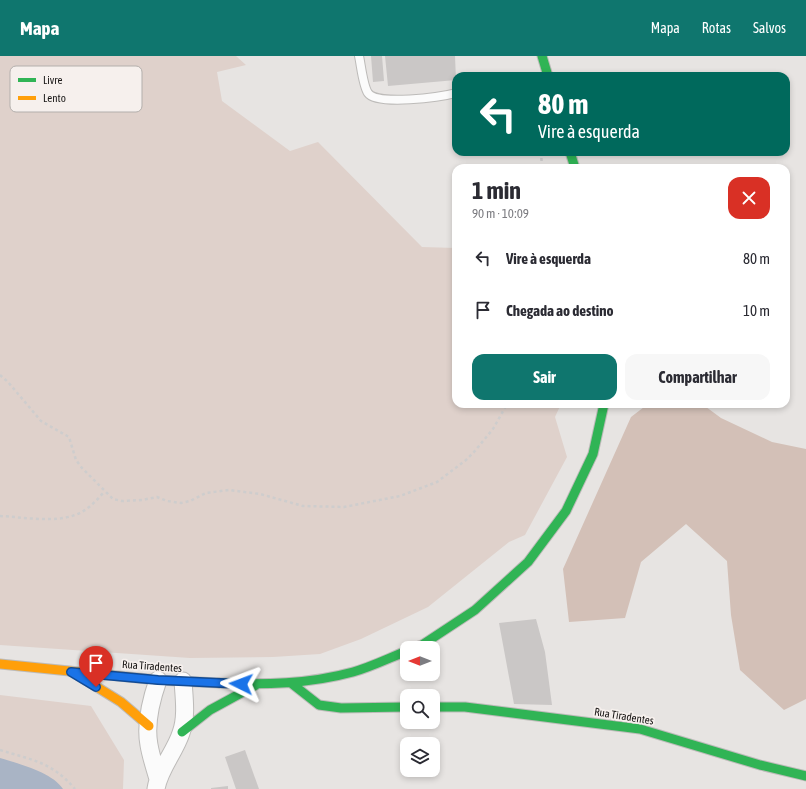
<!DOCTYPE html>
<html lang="pt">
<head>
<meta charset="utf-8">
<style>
	:root { --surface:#fff; --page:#f7f7f7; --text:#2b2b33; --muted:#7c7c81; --accent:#0f766e }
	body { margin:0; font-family:"Asap Condensed",sans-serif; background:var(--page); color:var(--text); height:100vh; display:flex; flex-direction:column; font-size:15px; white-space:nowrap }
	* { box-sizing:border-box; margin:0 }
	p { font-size:13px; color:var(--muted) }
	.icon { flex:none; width:22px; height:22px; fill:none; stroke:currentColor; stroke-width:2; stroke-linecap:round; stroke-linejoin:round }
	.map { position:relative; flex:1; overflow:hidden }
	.side { position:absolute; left:452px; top:108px; width:338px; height:244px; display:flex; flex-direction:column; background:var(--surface); border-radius:12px; box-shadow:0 2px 6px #0003 }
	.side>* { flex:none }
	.banner { position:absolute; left:452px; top:16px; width:338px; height:84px; border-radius:12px; box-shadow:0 2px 6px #0003; background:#00695c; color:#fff; overflow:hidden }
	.needle { width:26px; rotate:270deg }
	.controls { position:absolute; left:400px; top:585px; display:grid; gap:8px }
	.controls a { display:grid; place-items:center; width:40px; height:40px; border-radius:8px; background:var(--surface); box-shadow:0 2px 6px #0003; font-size:20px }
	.pin { position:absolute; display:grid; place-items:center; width:34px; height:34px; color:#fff; margin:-41px -17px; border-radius:50% 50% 50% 0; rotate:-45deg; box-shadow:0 0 4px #0007 }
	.pin .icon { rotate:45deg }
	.me { position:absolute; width:44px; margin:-22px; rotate:273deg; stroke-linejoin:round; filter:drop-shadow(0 0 3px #0008) }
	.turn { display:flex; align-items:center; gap:14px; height:84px; padding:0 20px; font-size:18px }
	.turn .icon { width:52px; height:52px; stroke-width:2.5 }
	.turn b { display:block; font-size:28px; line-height:34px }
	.round { display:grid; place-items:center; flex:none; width:42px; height:42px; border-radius:12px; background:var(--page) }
	.headline { display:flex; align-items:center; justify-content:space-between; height:68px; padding:0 20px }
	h1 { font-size:24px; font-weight:700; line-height:30px }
	.cta { display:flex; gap:8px; margin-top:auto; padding:8px 20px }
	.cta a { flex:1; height:46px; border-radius:12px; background:var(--accent); color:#fff; font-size:16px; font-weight:700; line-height:46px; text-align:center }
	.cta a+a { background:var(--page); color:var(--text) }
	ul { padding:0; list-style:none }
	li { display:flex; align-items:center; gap:12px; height:52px; padding:0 20px }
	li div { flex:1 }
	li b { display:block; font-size:15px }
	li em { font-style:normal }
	header { display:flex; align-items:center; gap:24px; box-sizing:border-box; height:56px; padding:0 20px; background:var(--accent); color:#fff }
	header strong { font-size:19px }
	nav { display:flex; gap:22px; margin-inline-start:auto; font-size:14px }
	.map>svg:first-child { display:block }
</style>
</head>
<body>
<header>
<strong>Mapa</strong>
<nav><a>Mapa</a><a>Rotas</a><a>Salvos</a></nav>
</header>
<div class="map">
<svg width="806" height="733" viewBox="0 0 806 733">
	<rect width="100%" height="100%" fill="#e7e4e2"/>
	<!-- green -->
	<path fill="#dfd1cb" d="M0,0H236L246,9L217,16L222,45L290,95L318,86L422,191L456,192V348H561L555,361L567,401L525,479L509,486L428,551L361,583L320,598L273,601L190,602L0,589Z
		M0,639L91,650L124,704L123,733H0Z"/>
	<!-- forest -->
	<path fill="#d3c0b7" d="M648,348H702L721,362L772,386L806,393V643L784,654L740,614L731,559L727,505L686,468L641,506L625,562L569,566L563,513L631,361Z"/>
	<!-- water -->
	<path fill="#a9b4c5" d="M0,702C19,708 52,716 63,733H0Z"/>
	<!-- building -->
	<path fill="#cac7c6" d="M371,0H382L384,25L373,26Z
		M385,0H455L456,24L388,30Z
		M536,563L545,596L552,649L514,648L499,567Z
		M245,694L259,733H236L225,701Z
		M228,730V733H211V732Z"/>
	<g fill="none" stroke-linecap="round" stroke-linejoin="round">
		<defs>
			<path id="lane" d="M359,0C361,9 363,30 368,37C377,50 441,41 456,37"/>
			<path id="street" d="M158,723C155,712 151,701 149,689C145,668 151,644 158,624
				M156,733C159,713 175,696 181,677C187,661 184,641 183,625"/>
			<path id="fast" d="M542,0L548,20
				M570,96L575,112
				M414,592L422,589L475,554L528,506L566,455L593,398L604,348
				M219,627C264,629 309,628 353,616C371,611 389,602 407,595
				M291,627L319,649L341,652L407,651
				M433,651H465L640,673L760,709L806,720
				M182,676L210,654L256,629"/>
			<path id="slow" d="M0,608L158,624L219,627
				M76,618L121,646L149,670"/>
		</defs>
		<!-- lane casing -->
		<use href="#lane" stroke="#bdbbb9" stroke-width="10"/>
		<!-- street casing -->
		<use href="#street" stroke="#bdbbb9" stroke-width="19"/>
		<!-- fast casing -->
		<use href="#fast" stroke="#bdbbb9" stroke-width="11"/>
		<!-- slow casing -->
		<use href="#slow" stroke="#bdbbb9" stroke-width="11"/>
		<!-- path -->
		<path stroke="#cecdcd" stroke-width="2.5" stroke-dasharray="3 3" stroke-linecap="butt" d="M541,96L542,112
			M0,319L8,326L41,365L69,381L76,404L82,412L113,443L122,445L142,444L157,441L167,445L181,447L190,445L206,437L229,434L260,438L303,450L344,451L400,440L437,426L466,404L474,396L493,373L507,348
			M0,460C22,461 54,467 75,459C87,455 96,445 104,436
			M0,694C32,704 52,706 75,733"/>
		<!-- lane -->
		<use href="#lane" stroke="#fbfbfb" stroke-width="8"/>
		<!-- street -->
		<use href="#street" stroke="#fbfbfb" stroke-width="17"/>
		<!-- fast -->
		<use href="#fast" stroke="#30b455" stroke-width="9"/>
		<!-- slow -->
		<use href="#slow" stroke="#ff9f0a" stroke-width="9"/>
	</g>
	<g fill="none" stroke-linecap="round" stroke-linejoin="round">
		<defs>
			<path id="route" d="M96,631L71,616L158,624L241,628"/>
		</defs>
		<!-- route casing -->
		<use href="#route" stroke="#114b97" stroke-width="10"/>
		<!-- route -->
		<use href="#route" stroke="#1a73e8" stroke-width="7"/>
	</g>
	<g text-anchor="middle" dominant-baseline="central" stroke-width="3.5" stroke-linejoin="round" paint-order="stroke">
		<!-- street labels -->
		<g font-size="11" fill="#181615" stroke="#f6f0ed">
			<text transform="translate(152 610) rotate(4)">Rua Tiradentes</text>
			<text transform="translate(624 660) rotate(9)">Rua Tiradentes</text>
		</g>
	</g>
	<!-- legend -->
	<rect x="10" y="10" width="132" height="46" rx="6" fill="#f6f0ed" stroke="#b3afac" stroke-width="1"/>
	<rect x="18" y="22" width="18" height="4" fill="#30b455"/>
	<rect x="18" y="40" width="18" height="4" fill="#ff9f0a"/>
	<g font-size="11" fill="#181615">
		<text x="43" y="28">Livre</text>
		<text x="43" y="46">Lento</text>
	</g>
</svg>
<div class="controls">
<a><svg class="needle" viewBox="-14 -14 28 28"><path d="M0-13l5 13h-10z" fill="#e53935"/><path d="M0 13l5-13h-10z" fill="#7c7c81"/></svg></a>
<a><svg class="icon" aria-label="search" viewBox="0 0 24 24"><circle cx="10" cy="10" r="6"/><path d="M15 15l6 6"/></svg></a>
<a><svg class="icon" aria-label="layers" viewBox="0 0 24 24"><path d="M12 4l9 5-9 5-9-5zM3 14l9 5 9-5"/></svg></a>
</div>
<div class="pin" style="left:96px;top:631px;background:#d93025"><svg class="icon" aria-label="arrive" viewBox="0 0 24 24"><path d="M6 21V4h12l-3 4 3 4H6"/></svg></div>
<svg class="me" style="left:241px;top:628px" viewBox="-20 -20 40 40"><path d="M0-17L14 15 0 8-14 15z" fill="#1a73e8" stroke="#fff" stroke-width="4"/></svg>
<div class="banner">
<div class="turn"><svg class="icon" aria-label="left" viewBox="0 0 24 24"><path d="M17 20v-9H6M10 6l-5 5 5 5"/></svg><div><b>80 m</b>Vire à esquerda</div></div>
</div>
<section class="side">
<div class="headline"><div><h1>1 min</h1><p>90 m · 10:09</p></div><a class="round" style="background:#d93025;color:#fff"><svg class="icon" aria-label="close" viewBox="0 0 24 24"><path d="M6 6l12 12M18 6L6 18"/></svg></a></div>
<ul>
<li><svg class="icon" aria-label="left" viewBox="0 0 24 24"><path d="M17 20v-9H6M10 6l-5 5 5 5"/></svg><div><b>Vire à esquerda</b></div><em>80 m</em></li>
<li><svg class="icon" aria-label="arrive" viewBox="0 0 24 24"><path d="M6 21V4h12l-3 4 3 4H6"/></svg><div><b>Chegada ao destino</b></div><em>10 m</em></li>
</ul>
<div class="cta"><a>Sair</a><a>Compartilhar</a></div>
</section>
</div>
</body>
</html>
